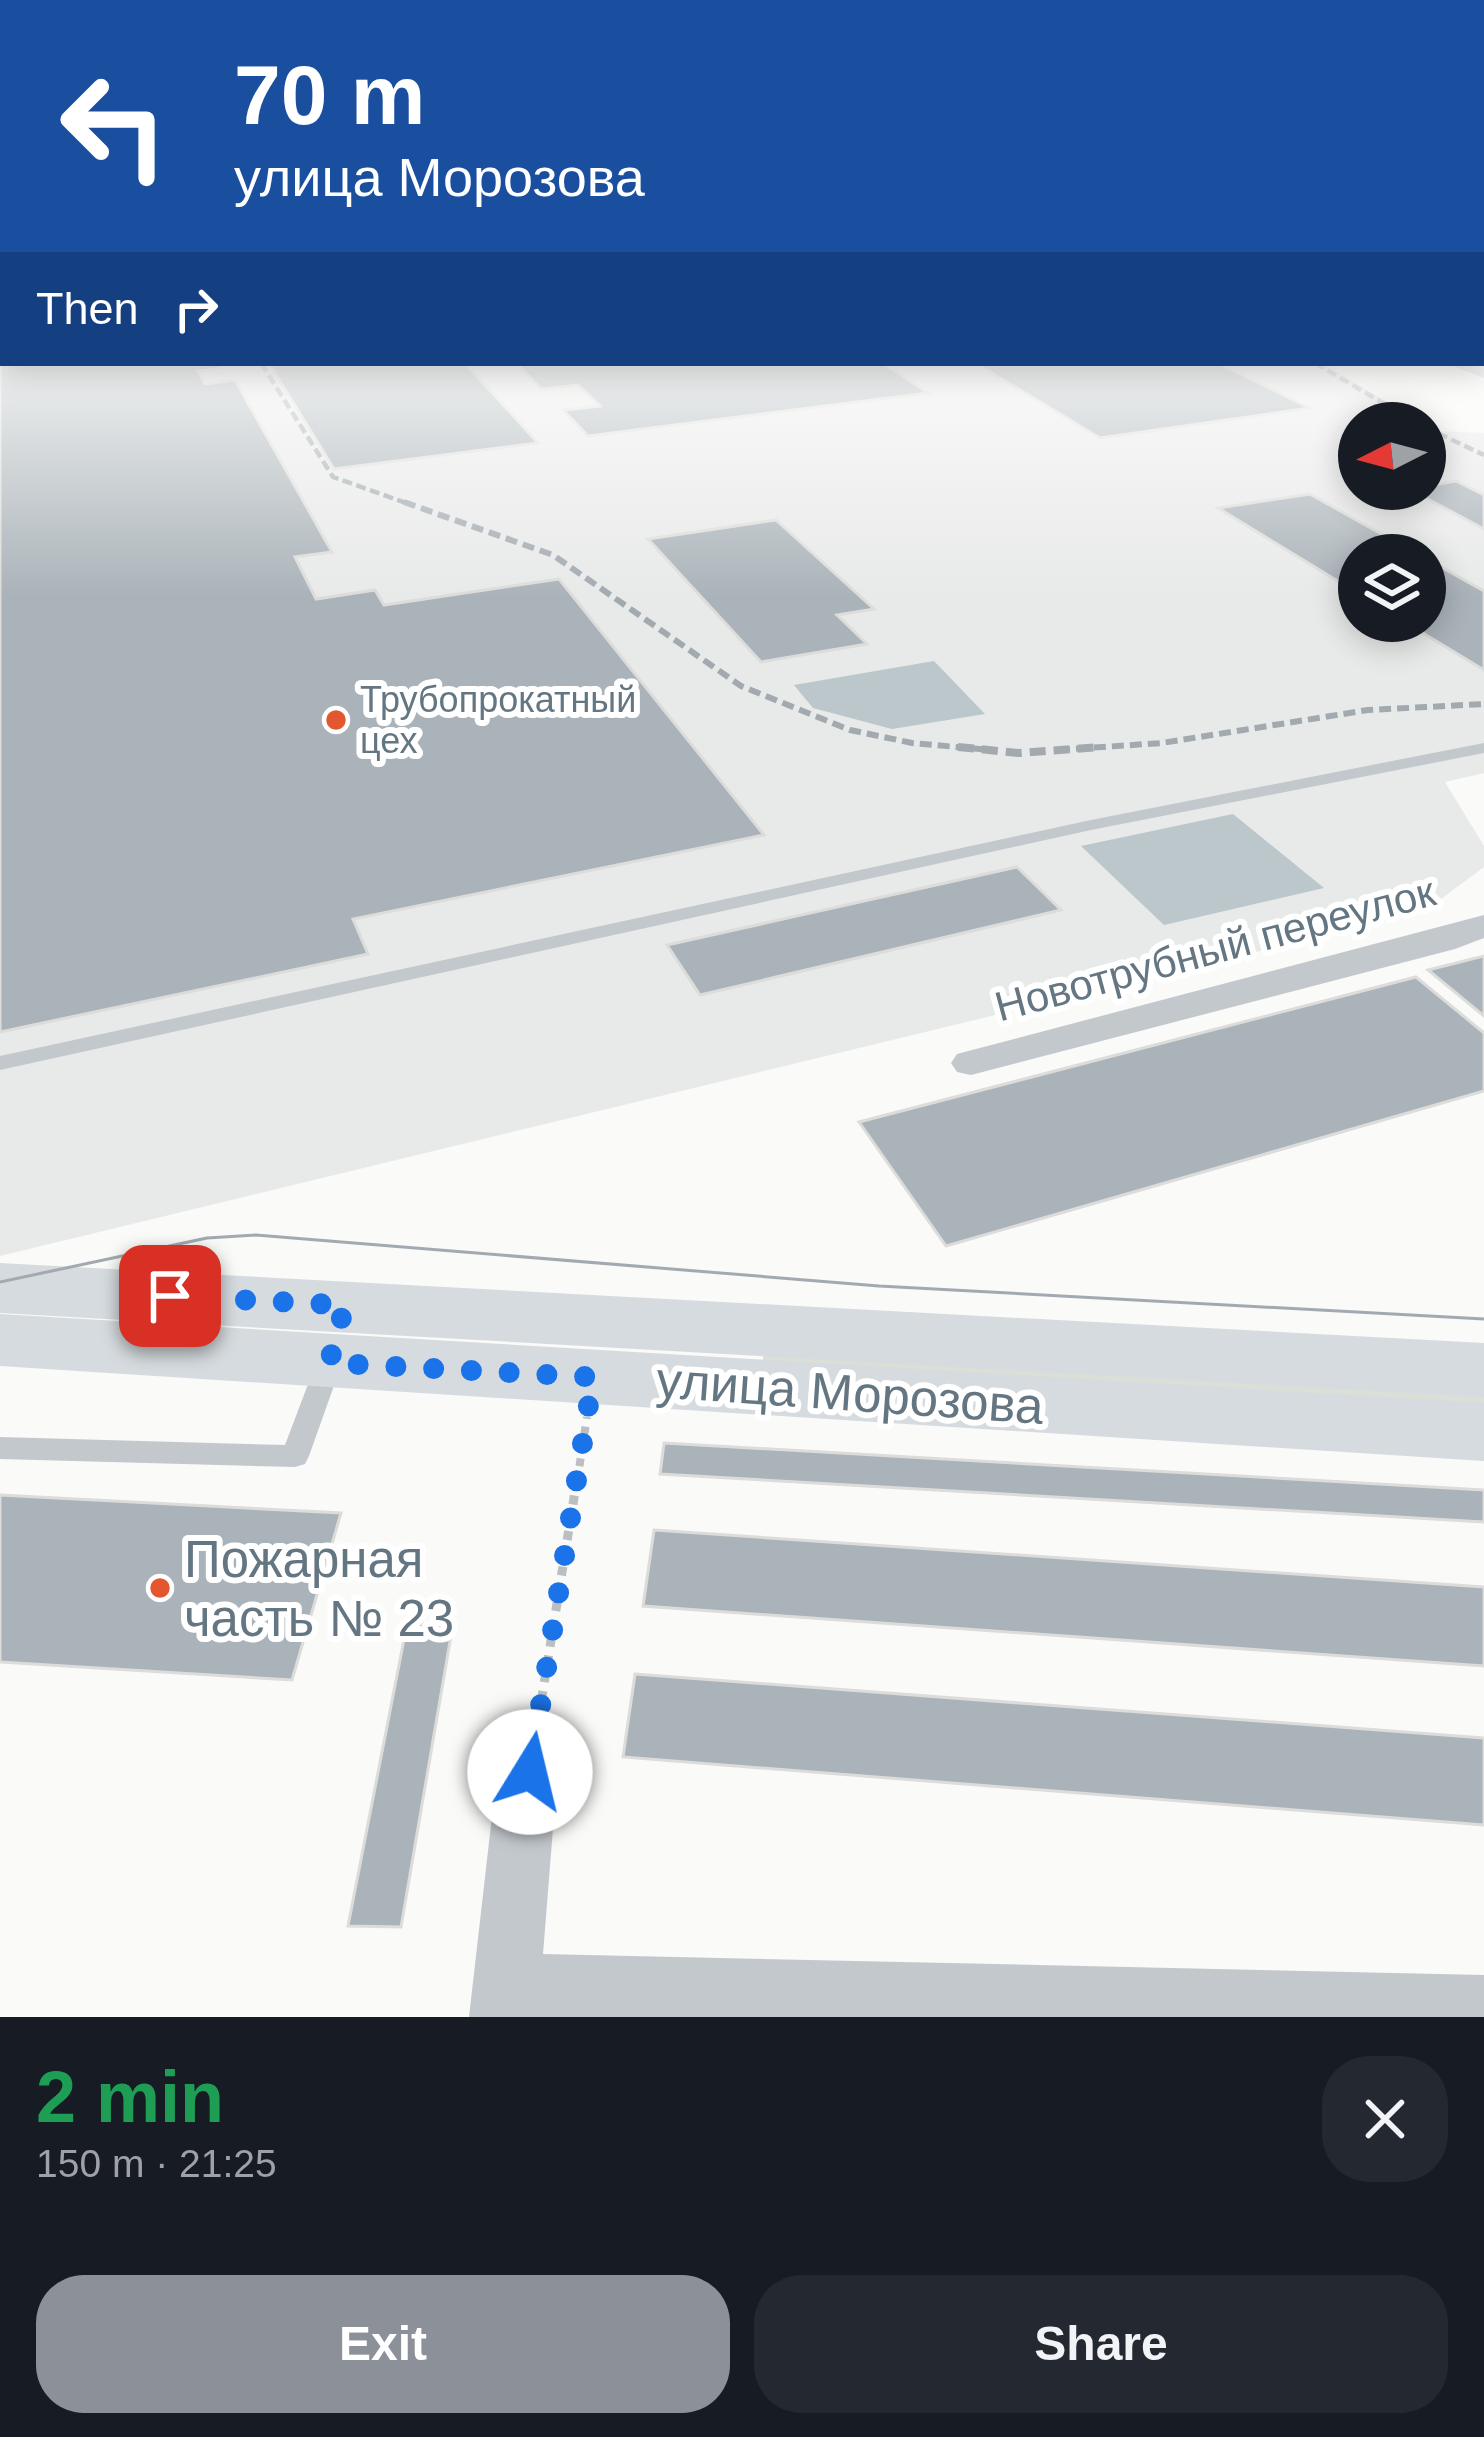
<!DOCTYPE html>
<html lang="en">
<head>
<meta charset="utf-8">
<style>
	:root { --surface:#171b24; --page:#242831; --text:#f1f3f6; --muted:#9ea1a6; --accent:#8c9099 }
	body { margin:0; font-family:Arial,sans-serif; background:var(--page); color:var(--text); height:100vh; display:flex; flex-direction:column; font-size:45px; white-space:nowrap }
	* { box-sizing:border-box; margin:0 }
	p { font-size:39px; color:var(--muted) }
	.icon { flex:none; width:66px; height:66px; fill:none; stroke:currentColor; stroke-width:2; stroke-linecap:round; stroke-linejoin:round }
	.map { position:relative; height:2017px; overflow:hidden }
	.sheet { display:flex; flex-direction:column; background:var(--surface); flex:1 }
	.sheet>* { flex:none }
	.hud { position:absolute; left:0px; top:0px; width:1485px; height:366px; box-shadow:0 6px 30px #0003; background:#1a4fa0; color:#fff; overflow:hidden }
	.needle { width:78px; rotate:264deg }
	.buttons { position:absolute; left:1338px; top:402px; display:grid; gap:24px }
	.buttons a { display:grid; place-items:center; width:108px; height:108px; border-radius:50%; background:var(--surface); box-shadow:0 6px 30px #0003; font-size:60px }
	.pin { position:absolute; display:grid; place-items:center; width:102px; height:102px; color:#fff; margin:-51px; border-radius:24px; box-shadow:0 6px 18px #0006 }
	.me { position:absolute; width:132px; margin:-66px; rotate:9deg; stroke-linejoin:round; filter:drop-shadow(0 0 9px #0008) }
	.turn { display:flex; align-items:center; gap:42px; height:252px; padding:0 36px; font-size:54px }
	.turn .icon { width:156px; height:156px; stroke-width:2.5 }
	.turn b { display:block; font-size:84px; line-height:102px }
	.then { display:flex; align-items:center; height:114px; padding:0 36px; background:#0003; gap:24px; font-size:45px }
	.round { display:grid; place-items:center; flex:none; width:126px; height:126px; border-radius:48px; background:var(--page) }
	.summary { display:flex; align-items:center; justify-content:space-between; height:204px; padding:0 36px }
	h1 { font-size:72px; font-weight:700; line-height:90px; color:#1e9e55 }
	.cta { display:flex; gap:24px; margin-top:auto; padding:24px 36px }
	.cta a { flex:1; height:138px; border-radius:48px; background:var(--accent); color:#fff; font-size:48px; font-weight:700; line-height:138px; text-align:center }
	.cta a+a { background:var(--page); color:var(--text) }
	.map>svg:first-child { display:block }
</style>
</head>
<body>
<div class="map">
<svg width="1484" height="2017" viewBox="0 0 1484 2017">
	<rect width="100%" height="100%" fill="#fafaf8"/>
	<!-- built -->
	<path fill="#e8e9e9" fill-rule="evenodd" d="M0,315L3,363H1323L1422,423H1359V489H1425V425L1436,431L1484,433V773L1445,782L1484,846V867L1425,911L0,1256ZM1359,555H1425V621H1359Z"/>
	<!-- green -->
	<path fill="#dadfd7" d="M764,1345L1484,1384V1412L762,1375Z"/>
	<!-- water -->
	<path fill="#bbc7cb" d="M934,661L985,714L892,729L813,708L794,685Z
		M1233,814L1324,888L1164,925L1081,846Z"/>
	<!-- building -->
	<path fill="#aab3b9" stroke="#dcdcda" stroke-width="3" d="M0,315L3,363H220L223,368L198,371L205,384L235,380L332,552L295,557L316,599L375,590L384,605L559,579L764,835L353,919L368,954L0,1032Z
		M269,363H465L538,443L334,469Z
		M516,363H883L928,393L588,436L563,410L600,406L578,385L541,389Z
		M975,363H1235L1222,365L1310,408L1100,438Z
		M1456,481L1484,495V529L1409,489Z
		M1310,494L1419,555H1359V594L1218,508Z
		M776,520L874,609L837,615L867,644L761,662L648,539Z
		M1425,558L1484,591V670L1403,621H1425Z
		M1017,867L1061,910L700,995L667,945Z
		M1484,956V1016L1428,970Z
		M1416,977L1484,1033V1091L946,1246L859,1122Z
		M664,1443L1484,1490V1522L660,1474Z
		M0,1495L341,1513L292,1680L0,1662Z
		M654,1530L1484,1587V1666L643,1606Z
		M407,1624H453L401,1927L348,1926Z
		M635,1674L1484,1738V1825L623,1757Z"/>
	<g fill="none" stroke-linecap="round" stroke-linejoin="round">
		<!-- path-far1 -->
		<path stroke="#bbbfc2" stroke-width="8" stroke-dasharray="8 8" stroke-linecap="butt" d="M577,1482L587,1417"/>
		<!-- path -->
		<path stroke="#bbbfc2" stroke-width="9" stroke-dasharray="9 9" stroke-linecap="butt" d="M530,1771L577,1479"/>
		<!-- lane -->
		<path fill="#c3c8cc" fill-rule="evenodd" d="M1484,743V753L1091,830L0,1070V1056L1091,820Z
			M329,1353L338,1356L342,1363L309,1456L305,1464L295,1467L0,1459V1437L285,1445L316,1363L320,1356Z"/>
		<!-- street -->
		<path fill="#c3c8cc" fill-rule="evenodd" d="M1452,363L1484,365V378L1455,367Z
			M1484,915V938L1455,949L971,1075L957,1072L951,1063L957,1054Z
			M523,1786L545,1795L554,1816L543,1954L1484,1975V2017H469L492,1816L501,1795Z"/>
		<!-- secondary -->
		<path fill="#d6dbdf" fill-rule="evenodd" d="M0,1263L1484,1343V1397L0,1313Z
			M0,1314L1484,1403V1461L0,1366Z"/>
		<!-- tram -->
		<path stroke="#a2aab0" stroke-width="3" d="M0,1282L207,1238L256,1235L879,1286L1484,1319"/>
		<!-- rail-far2 -->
		<path stroke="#a2aab0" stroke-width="4.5" stroke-dasharray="10 4.5" stroke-linecap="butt" d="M261,363L333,477L412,505
			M1315,363L1417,423
			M1425,427L1484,455"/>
		<!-- rail-far1 -->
		<path stroke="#a2aab0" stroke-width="6" stroke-dasharray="12 6" stroke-linecap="butt" d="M404,502L553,555L741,686L850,730L912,743L990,750
			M1058,750L1162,743L1368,710L1484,704"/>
		<!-- rail -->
		<path stroke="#a2aab0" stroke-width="8" stroke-dasharray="16 8" stroke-linecap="butt" d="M958,747L1019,753L1101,747"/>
	</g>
	<!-- sky -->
	<linearGradient id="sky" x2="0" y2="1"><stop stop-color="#96bcdc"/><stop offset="0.53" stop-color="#fdfdfc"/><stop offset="1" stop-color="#fdfdfc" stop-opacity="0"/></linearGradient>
	<rect width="1484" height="597" fill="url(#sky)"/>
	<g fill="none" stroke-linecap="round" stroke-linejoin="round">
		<!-- route -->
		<path stroke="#1a73e8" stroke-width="21" stroke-dasharray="0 37.8" d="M170,1296L345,1305L329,1363L593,1377L530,1772"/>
	</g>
	<!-- markers -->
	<g fill="#e4572e" stroke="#fff" stroke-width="4.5">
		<circle cx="336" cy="720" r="12"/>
		<circle cx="160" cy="1588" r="12"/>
	</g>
	<g text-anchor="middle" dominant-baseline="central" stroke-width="12" stroke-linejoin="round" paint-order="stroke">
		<!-- far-poi labels -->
		<g font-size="36" fill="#657683" stroke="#fff" text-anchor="start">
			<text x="360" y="699">Трубопрокатный<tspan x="360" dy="41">цех</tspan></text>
		</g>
		<!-- street labels -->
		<g font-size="42" fill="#657683" stroke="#fff">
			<text transform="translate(1215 949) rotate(-15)">Новотрубный переулок</text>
		</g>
		<!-- near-street labels -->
		<g font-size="51" fill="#657683" stroke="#fff">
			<text transform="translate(850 1393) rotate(4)">улица Морозова</text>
		</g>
		<!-- near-poi labels -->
		<g font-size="51" fill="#657683" stroke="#fff" text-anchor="start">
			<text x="184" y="1559">Пожарная<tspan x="184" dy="59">часть № 23</tspan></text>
		</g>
	</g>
</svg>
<div class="buttons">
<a><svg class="needle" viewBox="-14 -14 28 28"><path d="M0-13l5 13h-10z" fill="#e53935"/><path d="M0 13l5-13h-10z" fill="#9ea1a6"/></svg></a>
<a><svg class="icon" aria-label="layers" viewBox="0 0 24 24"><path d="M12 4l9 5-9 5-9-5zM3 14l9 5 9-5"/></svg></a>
</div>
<div class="pin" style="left:170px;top:1296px;background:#d93025"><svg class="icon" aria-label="arrive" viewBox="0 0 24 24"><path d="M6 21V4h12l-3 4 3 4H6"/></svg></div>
<svg class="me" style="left:530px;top:1772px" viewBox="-20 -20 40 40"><circle r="19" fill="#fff"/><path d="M0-13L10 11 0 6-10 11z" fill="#1a73e8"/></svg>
<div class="hud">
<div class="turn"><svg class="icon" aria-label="left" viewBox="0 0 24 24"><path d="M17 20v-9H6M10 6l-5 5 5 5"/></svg><div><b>70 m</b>улица Морозова</div></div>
<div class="then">Then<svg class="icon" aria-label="right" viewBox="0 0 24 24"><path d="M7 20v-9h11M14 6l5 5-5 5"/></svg></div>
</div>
</div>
<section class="sheet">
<div class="summary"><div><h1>2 min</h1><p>150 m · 21:25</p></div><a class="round"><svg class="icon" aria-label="close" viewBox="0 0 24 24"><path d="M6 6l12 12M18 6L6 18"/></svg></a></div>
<div class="cta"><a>Exit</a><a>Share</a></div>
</section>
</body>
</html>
